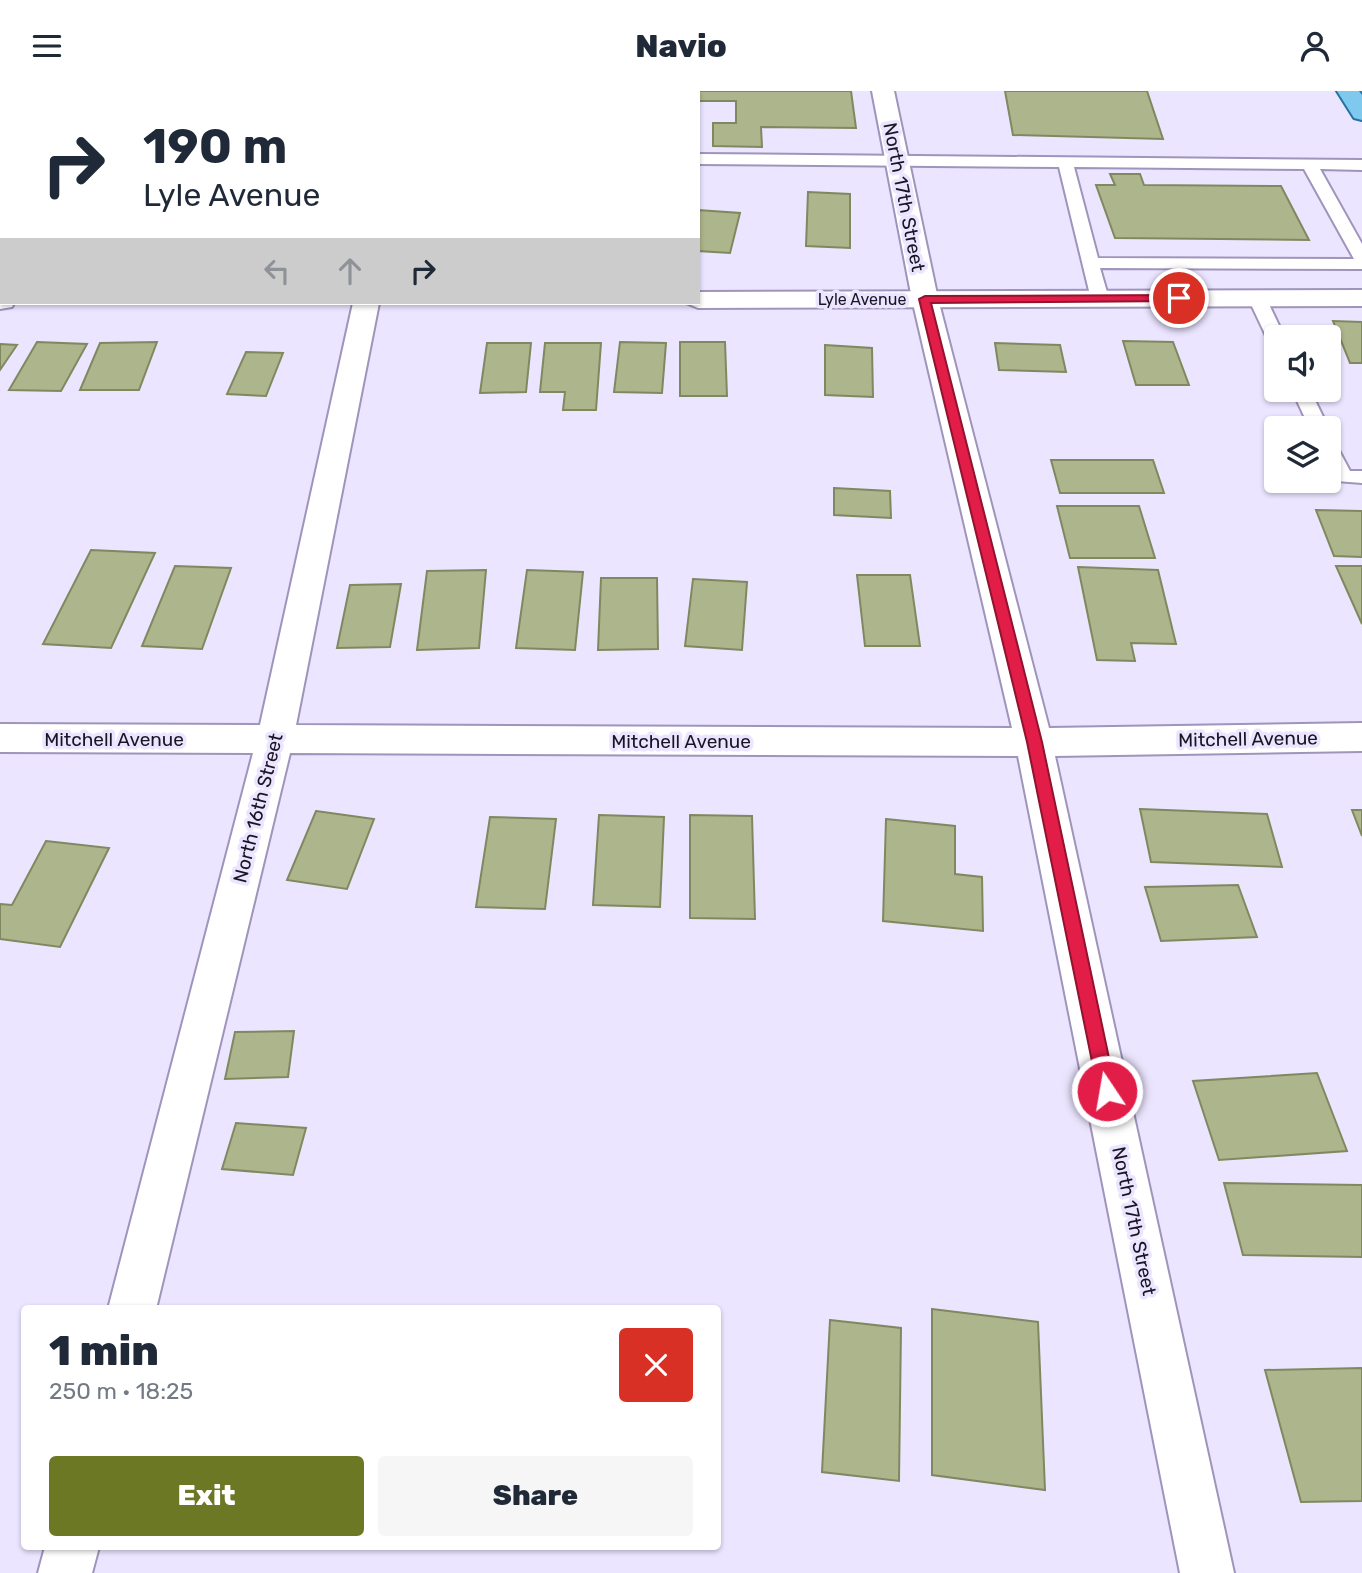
<!DOCTYPE html>
<html lang="en">
<head>
<meta charset="utf-8">
<style>
	:root { --surface:#fff; --page:#f6f6f7; --text:#1f2937; --muted:#747a83; --accent:#6d7824 }
	body { margin:0; font-family:Rubik,sans-serif; background:var(--page); color:var(--text); height:100vh; display:flex; flex-direction:column; font-size:26px; white-space:nowrap }
	* { box-sizing:border-box; margin:0 }
	p { font-size:23px; color:var(--muted) }
	.icon { flex:none; width:38px; height:38px; fill:none; stroke:currentColor; stroke-width:2; stroke-linecap:round; stroke-linejoin:round }
	.map { position:relative; flex:1; overflow:hidden }
	.sheet { position:absolute; left:21px; top:1214px; width:700px; height:245px; display:flex; flex-direction:column; background:var(--surface); border-radius:7px; box-shadow:0 2px 5px #0004 }
	.sheet>* { flex:none }
	.top-card { position:absolute; left:0px; top:0px; width:700px; height:214px; box-shadow:0 2px 5px #0004; background:#fff; color:var(--text); overflow:hidden }
	.tools { position:absolute; left:1264px; top:234px; display:grid; gap:14px }
	.tools a { display:grid; place-items:center; width:77px; height:77px; border-radius:7px; background:var(--surface); box-shadow:0 2px 5px #0004; font-size:35px }
	.pin { position:absolute; display:grid; place-items:center; width:60px; height:60px; color:#fff; margin:-30px; border:4px solid #fff; border-radius:50%; box-shadow:0 2px 7px #0007 }
	.me { position:absolute; width:77px; margin:-38px; rotate:348deg; stroke-linejoin:round; filter:drop-shadow(0 0 5px #0008) }
	.turn { display:flex; align-items:center; gap:24px; height:147px; padding:0 28px; font-size:32px }
	.turn .icon { width:91px; height:91px; stroke-width:2.5 }
	.turn b { display:block; font-size:49px; line-height:60px }
	.lanes { display:flex; align-items:center; height:66px; padding:0 28px; background:#0003; justify-content:center; gap:35px; direction:ltr }
	.lanes .off { opacity:.35 }
	.round { display:grid; place-items:center; flex:none; width:74px; height:74px; border-radius:7px; background:var(--page) }
	.headline { display:flex; align-items:center; justify-content:space-between; height:119px; padding:0 28px }
	h1 { font-size:42px; font-weight:800; line-height:52px }
	.primary-button { display:flex; gap:14px; margin-top:auto; padding:14px 28px }
	.primary-button a { flex:1; height:80px; border-radius:7px; background:var(--accent); color:#fff; font-size:28px; font-weight:800; line-height:80px; text-align:center }
	.primary-button a+a { background:var(--page); color:var(--text) }
	header { display:flex; justify-content:space-between; align-items:center; height:91px; padding:0 28px; background:var(--surface); font-size:32px; font-weight:800 }
	.map>svg:first-child { display:block }
</style>
</head>
<body>
<header><svg class="icon" aria-label="menu" viewBox="0 0 24 24"><path d="M4 6h16M4 12h16M4 18h16"/></svg>Navio<svg class="icon" aria-label="person" viewBox="0 0 24 24"><circle cx="12" cy="8" r="4"/><path d="M4 21q1-7 8-7t8 7"/></svg></header>
<div class="map">
<svg width="1362" height="1482" viewBox="0 0 1362 1482">
	<rect width="100%" height="100%" fill="#ebe5ff"/>
	<!-- building -->
	<path fill="#acb58b" stroke="#808860" stroke-width="2" d="M86,0L84,2H0L1,0Z
		M691,0H851L856,37L761,36L762,56L713,55V32H736V10H698V2Z
		M1005,0H1147L1163,48L1013,44Z
		M1110,83H1140L1144,94L1281,95L1309,149L1115,147L1096,94H1115Z
		M808,101L850,103V157L806,155Z
		M698,119L740,122L730,162L698,160Z
		M1333,230L1362,231V272H1350Z
		M1123,250L1173,251L1189,294H1136Z
		M37,251L87,253L61,300L9,299Z
		M157,251L139,299H80L100,252Z
		M620,251L666,252L662,302L614,301Z
		M680,251H725L727,305H680Z
		M487,252H531L526,301L480,302Z
		M545,252H601L596,319H563L565,301H540Z
		M995,252L1060,254L1066,281L999,279Z
		M0,253L17,254L0,279Z
		M825,254L872,257L873,306L825,304Z
		M246,261L283,262L266,305L227,303Z
		M1051,369H1153L1164,402H1060Z
		M834,397L890,400L891,427L834,424Z
		M1057,415H1139L1155,467H1070Z
		M1316,419L1362,420V466L1334,465Z
		M91,459L155,462L111,557L43,553Z
		M175,475L231,477L202,558L142,555Z
		M1336,475H1362V533Z
		M1078,476L1158,479L1176,553L1131,552L1135,570L1097,569Z
		M486,479L479,557L417,559L427,480Z
		M527,479L583,481L575,559L516,557Z
		M857,484H910L920,555H865Z
		M601,487H657L658,558L598,559Z
		M693,488L747,491L742,559L685,555Z
		M401,493L390,556L337,557L350,494Z
		M1140,718L1267,723L1282,776L1151,771Z
		M1352,719H1362V745Z
		M316,720L374,728L347,798L287,789Z
		M599,724L664,726L660,816L593,814Z
		M690,724L752,725L755,828L690,827Z
		M490,726L556,728L545,818L476,816Z
		M886,728L955,735V783L982,786L983,840L883,830Z
		M46,750L109,757L60,856L0,848V813L12,814Z
		M1238,794L1257,846L1161,850L1145,796Z
		M294,940L288,986L225,988L235,941Z
		M1317,982L1347,1060L1219,1069L1193,990Z
		M236,1032L306,1037L293,1084L222,1078Z
		M1224,1092L1362,1094V1166L1243,1164Z
		M932,1218L1038,1231L1045,1399L932,1384Z
		M830,1229L901,1237L899,1390L822,1381Z
		M1362,1277V1410L1301,1411L1265,1279Z"/>
	<g fill="none" stroke-linecap="round" stroke-linejoin="round">
		<defs>
			<path id="lane" d="M0,61H2V71H0Z
				M698,63L1362,69V79L1320,78L1362,153V178L1100,177L1109,208L1100,213L1091,208L1059,76L698,73ZM1074,76L1304,78L1354,168L1098,167Z
				M1257,202L1266,207L1285,247H1276V252L1267,247L1248,207Z
				M1292,299H1310L1329,338L1328,340L1310,338Z
				M1328,350L1335,352L1350,380H1362V392L1336,390L1328,376Z"/>
			<path id="street" d="M407,0H429L406,2Z
				M872,0H894L938,208L1049,637L1362,632V660L1055,665L1234,1482H1180L1018,665L290,662L156,1218H108L253,662L0,661V633L260,634L353,212H379L296,634L1012,637L912,208Z
				M45,1456H99L92,1482H38Z"/>
			<path id="secondary" d="M1362,199V215L698,217L686,212H698V201Z
				M0,202L2,212H14L12,216L0,218Z"/>
			<path id="primary" d="M1337,0H1359L1362,4V29L1354,27Z"/>
		</defs>
		<!-- lane casing -->
		<use href="#lane" stroke="#9f94bb" stroke-width="4"/>
		<!-- street casing -->
		<use href="#street" stroke="#9f94bb" stroke-width="4"/>
		<!-- secondary casing -->
		<use href="#secondary" stroke="#9f94bb" stroke-width="4"/>
		<!-- primary casing -->
		<use href="#primary" stroke="#23729f" stroke-width="4"/>
		<!-- lane -->
		<use href="#lane" fill="#fff" fill-rule="evenodd"/>
		<!-- street -->
		<use href="#street" fill="#fff" fill-rule="evenodd"/>
		<!-- secondary -->
		<use href="#secondary" fill="#fff" fill-rule="evenodd"/>
		<!-- primary -->
		<use href="#primary" fill="#7fc8ee" fill-rule="evenodd"/>
	</g>
	<!-- route -->
	<path fill="#e11d48" stroke="#92132f" stroke-width="2" d="M1179,204L1184,207L1183,210L931,212L1042,651L1116,1000L1113,1006L1107,1008L1100,1006L1098,1000L1027,651L919,208L925,205Z"/>
	<g text-anchor="middle" dominant-baseline="central" stroke-width="7" stroke-linejoin="round" paint-order="stroke">
		<!-- far-street labels -->
		<g font-size="16" fill="#191523" stroke="#ebe5ff">
			<text x="862" y="208">Lyle Avenue</text>
		</g>
		<!-- street labels -->
		<g font-size="19" fill="#191523" stroke="#ebe5ff">
			<text transform="translate(904 106) rotate(79)">North 17th Street</text>
			<text x="114" y="648">Mitchell Avenue</text>
			<text transform="translate(1248 648) rotate(-1)">Mitchell Avenue</text>
			<text x="681" y="650">Mitchell Avenue</text>
			<text transform="translate(258 717) rotate(-76)">North 16th Street</text>
			<text transform="translate(1134 1130) rotate(78)">North 17th Street</text>
		</g>
	</g>
</svg>
<div class="tools">
<a><svg class="icon" aria-label="sound" viewBox="0 0 24 24"><path d="M4 9h4l5-4v14l-5-4H4zM17 9q2 3 0 6"/></svg></a>
<a><svg class="icon" aria-label="layers" viewBox="0 0 24 24"><path d="M12 4l9 5-9 5-9-5zM3 14l9 5 9-5"/></svg></a>
</div>
<div class="pin" style="left:1179px;top:207px;background:#d93025"><svg class="icon" aria-label="arrive" viewBox="0 0 24 24"><path d="M6 21V4h12l-3 4 3 4H6"/></svg></div>
<svg class="me" style="left:1107px;top:1000px" viewBox="-20 -20 40 40"><circle r="17" fill="#e11d48" stroke="#fff" stroke-width="3"/><path d="M0-11L8 9 0 5-8 9z" fill="#fff"/></svg>
<div class="top-card">
<div class="turn"><svg class="icon" aria-label="right" viewBox="0 0 24 24"><path d="M7 20v-9h11M14 6l5 5-5 5"/></svg><div><b>190 m</b>Lyle Avenue</div></div>
<div class="lanes"><svg class="icon off" aria-label="left" viewBox="0 0 24 24"><path d="M17 20v-9H6M10 6l-5 5 5 5"/></svg><svg class="icon off" aria-label="ahead" viewBox="0 0 24 24"><path d="M12 20V5M6 11l6-6 6 6"/></svg><svg class="icon" aria-label="right" viewBox="0 0 24 24"><path d="M7 20v-9h11M14 6l5 5-5 5"/></svg></div>
</div>
<section class="sheet">
<div class="headline"><div><h1>1 min</h1><p>250 m · 18:25</p></div><a class="round" style="background:#d93025;color:#fff"><svg class="icon" aria-label="close" viewBox="0 0 24 24"><path d="M6 6l12 12M18 6L6 18"/></svg></a></div>
<div class="primary-button"><a>Exit</a><a>Share</a></div>
</section>
</div>
</body>
</html>
